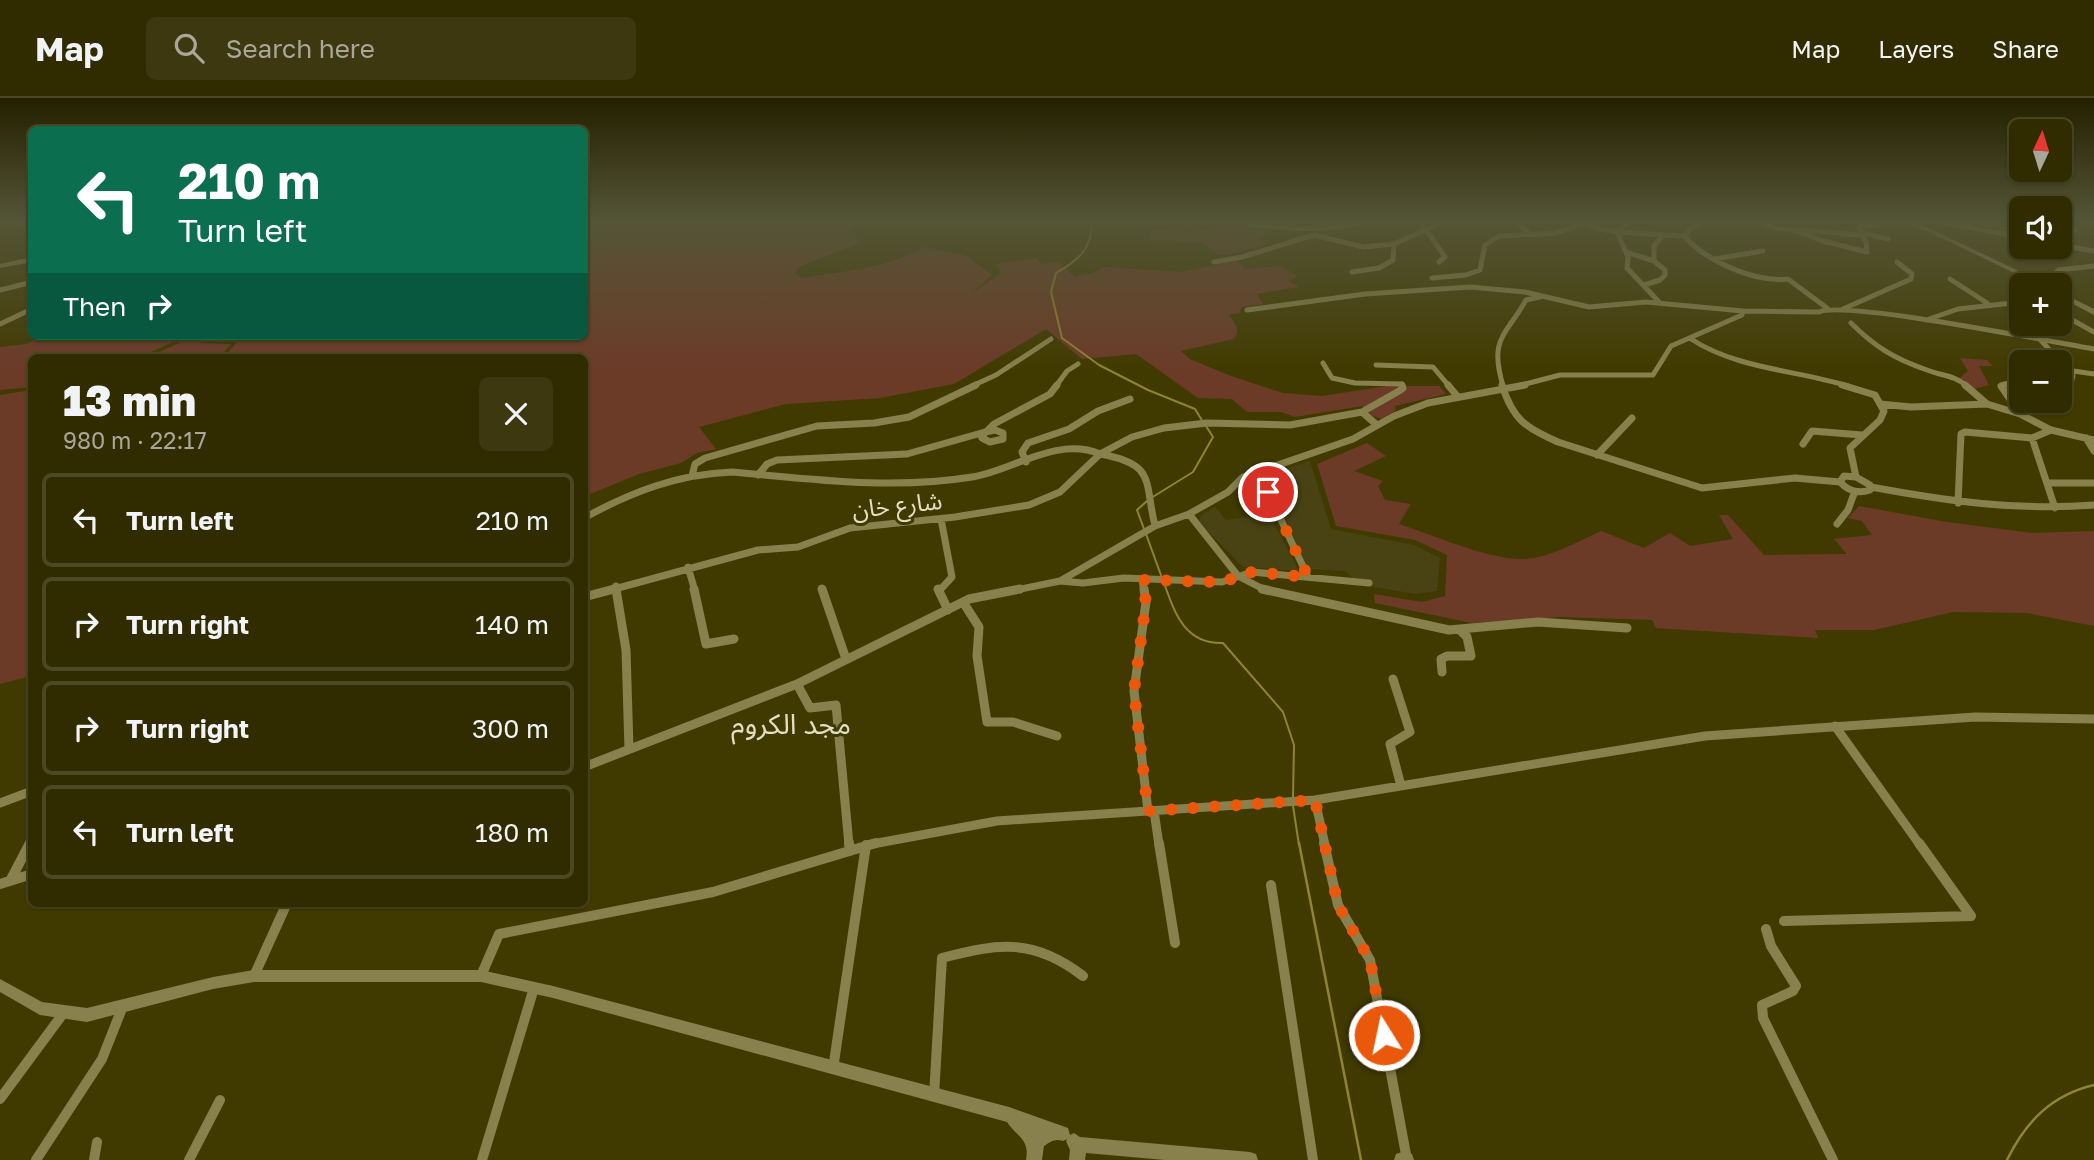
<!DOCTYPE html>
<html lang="en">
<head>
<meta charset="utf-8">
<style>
	:root { --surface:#312c00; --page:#3d380f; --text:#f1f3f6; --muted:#a8a799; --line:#4c4822 }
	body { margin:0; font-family:"Golos Text","Noto Sans Arabic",sans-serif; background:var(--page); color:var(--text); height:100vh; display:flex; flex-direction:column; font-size:26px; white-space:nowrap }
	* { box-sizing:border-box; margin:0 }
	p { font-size:23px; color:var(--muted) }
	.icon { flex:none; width:38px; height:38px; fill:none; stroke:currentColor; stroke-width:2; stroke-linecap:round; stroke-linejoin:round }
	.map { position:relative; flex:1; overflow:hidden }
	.panel { position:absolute; left:28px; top:256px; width:560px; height:553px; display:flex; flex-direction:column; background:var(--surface); border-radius:10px; box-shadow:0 2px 5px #0004,0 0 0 2px var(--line) }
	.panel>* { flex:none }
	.guide { position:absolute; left:28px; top:28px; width:560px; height:214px; border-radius:10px; box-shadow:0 2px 5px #0004,0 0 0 2px var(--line); background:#0b6e4f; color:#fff; overflow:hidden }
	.needle { width:46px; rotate:4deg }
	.fabs { position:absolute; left:2009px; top:21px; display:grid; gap:14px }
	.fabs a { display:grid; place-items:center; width:63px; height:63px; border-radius:10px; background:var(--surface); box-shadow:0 2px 5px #0004,0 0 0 2px var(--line); font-size:35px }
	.pin { position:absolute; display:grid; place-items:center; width:60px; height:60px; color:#fff; margin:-30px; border:4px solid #fff; border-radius:50%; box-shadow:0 2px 7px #0007 }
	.me { position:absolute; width:77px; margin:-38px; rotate:350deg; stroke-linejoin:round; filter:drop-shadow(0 0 5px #0008) }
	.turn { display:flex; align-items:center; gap:24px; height:147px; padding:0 35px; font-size:32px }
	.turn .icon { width:91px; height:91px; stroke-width:2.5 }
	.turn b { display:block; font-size:49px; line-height:60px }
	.then { display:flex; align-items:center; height:66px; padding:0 35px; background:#0003; gap:14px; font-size:26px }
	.round { display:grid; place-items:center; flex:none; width:74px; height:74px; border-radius:10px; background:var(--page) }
	.head { display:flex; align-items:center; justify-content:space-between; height:119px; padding:0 35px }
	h1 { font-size:42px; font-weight:800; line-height:52px }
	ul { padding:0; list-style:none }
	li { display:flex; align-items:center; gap:21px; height:94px; margin:0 14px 10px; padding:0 21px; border:4px solid var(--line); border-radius:10px }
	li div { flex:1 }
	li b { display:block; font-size:26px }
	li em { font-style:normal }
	header { display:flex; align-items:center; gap:42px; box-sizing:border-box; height:98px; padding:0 35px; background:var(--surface); border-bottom:2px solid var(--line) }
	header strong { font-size:33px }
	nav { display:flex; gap:38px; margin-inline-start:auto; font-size:24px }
	.search { width:490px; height:63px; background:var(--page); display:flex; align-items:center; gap:18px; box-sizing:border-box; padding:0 24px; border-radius:10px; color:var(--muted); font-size:26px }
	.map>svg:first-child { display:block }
</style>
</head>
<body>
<header>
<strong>Map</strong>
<div class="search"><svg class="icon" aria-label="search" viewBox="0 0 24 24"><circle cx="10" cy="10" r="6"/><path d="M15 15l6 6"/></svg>Search here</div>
<nav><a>Map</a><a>Layers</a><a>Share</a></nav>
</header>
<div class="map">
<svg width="2094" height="1062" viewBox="0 0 2094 1062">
	<rect width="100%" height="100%" fill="#413a00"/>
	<!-- built -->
	<path fill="#494314" d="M1310,363L1331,431L1414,447L1440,460L1437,493L1415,496L1359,486L1346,473L1308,471L1265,377Z
		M1215,409L1226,422L1269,416L1299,473L1243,469L1198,423L1203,416Z"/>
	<!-- green -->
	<path fill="#6c3b28" d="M585,123H868L851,128L860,145L801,168L795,175L802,180C844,173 887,171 924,149L967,158L992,177L971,196L1001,175L996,166L1036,160L1042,166L1058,164L1075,179L1093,175L1104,169L1181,174L1237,163L1245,171L1282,168L1298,179L1288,183L1299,189L1257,196L1263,206L1242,209L1239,215L1229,217C1235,226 1241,231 1234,241L1181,253L1190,261L1231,278L1283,295L1322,298L1387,288H1439L1446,296L1395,308L1396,312L1382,321L1373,318L1362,308L1295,319L1281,314H1247L1232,301L1198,300L1136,256L1082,261L1046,231L954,286L880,300L786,306L699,329L716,351L697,355L681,365L639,376L585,398L584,259H224L237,244H202L211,238H584Z
		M1221,123H1238L1239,127L1256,132H1270L1257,141L1267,146L1228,157L1218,156L1200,144L1149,142L1152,132L1191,134L1211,132L1222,127Z
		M43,238H187L139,259H32L31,289L0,292V249L26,246Z
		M194,238H209L200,245L231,246L220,259H149Z
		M1960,260L1987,262L1993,268H1979L1989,287L1973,291L1960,280L1968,273Z
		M31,292V578L0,586V297Z
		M1367,345L1386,358L1354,373L1383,383L1378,388L1385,402L1411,406L1399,426C1433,437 1485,460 1519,461C1547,462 1577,444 1601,433L1644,450L1670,435L1690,448L1733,441L1719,417H1728L1764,457L1847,456L1834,441L1872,437L1862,423L1848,420L1859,408L1947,424L2032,435L2094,433V528L2027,515L1953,514L1874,532H1815L1818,540L1656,530L1652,522L1560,519L1472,525L1375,505L1374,496L1422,504L1445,498L1447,457L1415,442L1336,428L1317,366Z"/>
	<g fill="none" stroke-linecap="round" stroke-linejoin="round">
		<!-- stream-far1 -->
		<path stroke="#8f8430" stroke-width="2" d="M1092,123C1092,151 1079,162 1056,175L1051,194L1062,240L1099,267L1148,292L1195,311L1203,324
			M1960,123L2009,131
			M0,124L32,130
			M1151,400L1193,374L1213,339L1206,328
			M1144,431L1137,412L1147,403
			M1146,436L1162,480
			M1164,485C1175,516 1185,546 1223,545L1283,614L1294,647L1293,699
			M1293,708L1299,747"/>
		<!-- stream -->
		<path stroke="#8f8430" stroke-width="2.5" d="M1299,745L1361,1062
			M2007,1062C2026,1023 2052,997 2094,987"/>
		<!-- minor-far3 -->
		<path stroke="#88814d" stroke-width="5" d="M1248,123L1247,126C1288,131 1328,134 1368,123
			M1420,123L1445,159L1439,164
			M1515,123L1530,136
			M1582,123L1600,131L1617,134L1628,159L1627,170L1659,204
			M1705,123L1691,130L1684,138C1706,163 1755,185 1788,181L1827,210
			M1755,123L1775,130L1861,137L1866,143L1867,154L1823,143L1794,132
			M1876,123L1879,127L1860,128L1859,131L1862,135L1888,141
			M1936,123L2021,139
			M2060,130L2075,132
			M1617,134L1684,138
			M1617,134L1629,123
			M2060,147L2094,153
			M1626,154L1654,163L1665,172V177L1660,182L1644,187
			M1714,161L1763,153
			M1654,163V148L1661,140
			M1214,164L1242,159L1314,137L1363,149L1394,146L1446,123
			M1352,174L1379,170L1393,162L1394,146
			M1432,180L1466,177L1480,172L1485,147L1499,138L1555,135L1584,125
			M1950,181L1987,205
			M2056,187V174L2059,172L2094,168
			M0,192L32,184
			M1843,211L1911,181L1912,176L1897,164
			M1247,212L1365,196L1470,189L1525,194L1589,209L1646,204L1743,213L1819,214C1844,202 2052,244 2094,251
			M2060,215L2094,234
			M1929,221L1958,211L2021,204
			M1851,225C1875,249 1895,261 1927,272C1942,278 1954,277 1967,288
			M0,226L32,211
			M2038,239L2073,278L2071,285H2060
			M1691,241C1737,271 1796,272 1848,288
			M1323,265L1332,280L1355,285L1402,286L1403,288
			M1376,267L1433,269L1449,288
			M2067,272L2094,276
			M972,288L996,277L1051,241
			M1056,288L1067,273L1078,266
			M1503,288C1489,240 1505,239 1526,202L1540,199
			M1518,288L1560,277H1653L1671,248L1742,217L1743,213
			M2001,288L2010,284H2021"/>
		<!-- minor-far2 -->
		<path stroke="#88814d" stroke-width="7" d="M1448,287L1458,299
			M1502,287C1513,322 1526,330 1558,344L1702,390L1795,380L1840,384
			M1842,287L1875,297L1880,306L1911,309L1987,306
			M1965,287L1987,306L2020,316
			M2004,287L2001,288L2020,316L2051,332L2094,342
			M1362,314L1399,293L1403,290L1402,287
			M988,332L994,326L1050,296L1057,287
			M995,332L1003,335V341L990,344L982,340L985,334Z
			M2032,340L2055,410
			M2086,340L2094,353
			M1803,346L1812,333L1862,337
			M1597,357L1632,320
			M1026,364L1022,354L1028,345L1069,331L1098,313L1130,301
			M1258,373L1308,479
			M758,377L767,366L777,362L907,356L985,334
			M692,378L695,366L705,360L817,328L874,325L909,319L976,287
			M1844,378L1856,379L1870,387V392C1858,396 1848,393 1840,384Z
			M1856,379L1850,350L1880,322L1884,313L1880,306
			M2047,385H2094
			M1871,389C1947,403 2016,413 2094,407
			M1958,405L1961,336L1965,334L2032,340L2051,332
			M1189,416L1238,478L1267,493
			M584,420C631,394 678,376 732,374C812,381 892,392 972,379C1014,372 1057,338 1100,356L1132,339L1164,330L1207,325L1290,327L1362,314L1377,327
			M1837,426L1848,412L1855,393
			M688,469L695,493
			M1142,482L1144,493
			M1060,483L1083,485L1124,480L1222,484L1252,474L1369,485
			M616,488L617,493
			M607,493L758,452L798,449L850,430L955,419L1029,407L1060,394L1100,356C1157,366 1144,384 1155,428
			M939,493L952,479L941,421
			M1011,493L1060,483L1155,428L1189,416L1228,394L1243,379L1353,341L1394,318L1428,305L1525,287"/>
		<!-- minor-far1 -->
		<path stroke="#88814d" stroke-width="9" d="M616,491L626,552L629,651
			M694,491L706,546L734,541
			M822,491L846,561
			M938,491L948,512
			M1144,491L1146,504L1134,593L1148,713
			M1262,491L1449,532L1538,524L1627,530
			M584,499L614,491
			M963,504L979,529L977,558L987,624H1013L1057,638
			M1442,574L1441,561L1447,558H1471L1467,539L1461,533
			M1393,581L1410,634L1390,646L1401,688
			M797,586L810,610L836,607L849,747
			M1835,628L1920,747
			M584,669L797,586L969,501L1020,491
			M1315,702L1325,747
			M0,705L32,693
			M1154,713L1159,747
			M29,747L32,741
			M867,747L997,723L1315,702L1705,638L1975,619L2094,621"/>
		<!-- minor -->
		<path stroke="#88814d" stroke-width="10" d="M849,745L850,753
			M1159,745L1175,845
			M1324,745L1338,807L1370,862L1407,1062
			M10,783L30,745
			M0,786L32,776
			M1271,787L1313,1062
			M1784,823L1971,818L1919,745
			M1766,831L1771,848L1796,888L1793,893L1762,907L1763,920L1833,1062
			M254,878L287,805
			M481,878L499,836L713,794L876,745
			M833,971L866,747
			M934,998L942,860C999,845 1034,840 1083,878
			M0,1001L65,913
			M36,1062L102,961L123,908
			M94,1062L97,1044
			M189,1062L220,1002
			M482,1062L534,890"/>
		<!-- tertiary -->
		<path fill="#88814d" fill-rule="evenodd" d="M1899,123H1909L1933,132L2048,187H2039L1929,134Z
			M254,872H481L553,888L1009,1009L1068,1030L1070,1037L1074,1035L1080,1039L1250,1054L1256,1056L1258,1062H1165L1086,1055L1085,1062H1069L1070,1052L1066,1043L1067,1041L1063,1043C1055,1040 1050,1044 1044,1048L1042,1062H1026C1030,1041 1017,1039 1007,1024L553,900L481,884H254L213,891L87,924L40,917L0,894V881L42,904L87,910L213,879Z
			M1402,1054L1412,1056L1414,1062H1394L1396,1056Z"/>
		<!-- secondary -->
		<path fill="#88814d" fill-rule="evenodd" d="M32,159V164L0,170V166Z
			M2060,194L2094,211V217L2060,199Z"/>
	</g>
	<!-- sky -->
	<linearGradient id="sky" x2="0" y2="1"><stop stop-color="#242000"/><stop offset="0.45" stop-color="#545537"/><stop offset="1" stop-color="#545537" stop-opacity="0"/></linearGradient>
	<rect width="2094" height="272" fill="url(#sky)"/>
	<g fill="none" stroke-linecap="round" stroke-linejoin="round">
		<!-- route -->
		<path stroke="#ea580c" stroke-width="12" stroke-dasharray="0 21.6" d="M1268,394L1308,479L1252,474L1222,484L1142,482L1146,504L1134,593L1148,713L1315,702L1338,807L1370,862L1384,937"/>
	</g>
	<g text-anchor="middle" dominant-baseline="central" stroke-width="6" stroke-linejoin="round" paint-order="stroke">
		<!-- street labels -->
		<g font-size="24" fill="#e2dfc4" stroke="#413a00">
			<text transform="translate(897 406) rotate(-6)">شارع خان</text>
		</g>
		<!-- quarter labels -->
		<g font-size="28" fill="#e2dfc4" stroke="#413a00">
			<text x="791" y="625">مجد الكروم</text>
		</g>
	</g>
</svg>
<div class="fabs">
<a><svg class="needle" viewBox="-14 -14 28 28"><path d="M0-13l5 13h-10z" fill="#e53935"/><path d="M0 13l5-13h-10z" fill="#a8a799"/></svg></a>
<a><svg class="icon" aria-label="sound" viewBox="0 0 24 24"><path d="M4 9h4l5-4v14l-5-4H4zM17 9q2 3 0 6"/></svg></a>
<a>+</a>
<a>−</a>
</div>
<div class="pin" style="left:1268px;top:394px;background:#d93025"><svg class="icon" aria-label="arrive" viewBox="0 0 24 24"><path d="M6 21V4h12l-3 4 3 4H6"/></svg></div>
<svg class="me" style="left:1384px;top:937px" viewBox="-20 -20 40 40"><circle r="17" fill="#ea580c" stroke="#fff" stroke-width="3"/><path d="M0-11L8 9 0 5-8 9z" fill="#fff"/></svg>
<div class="guide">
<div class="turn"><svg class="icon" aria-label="left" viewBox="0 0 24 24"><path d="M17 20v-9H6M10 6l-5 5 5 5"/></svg><div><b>210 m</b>Turn left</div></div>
<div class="then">Then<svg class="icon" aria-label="right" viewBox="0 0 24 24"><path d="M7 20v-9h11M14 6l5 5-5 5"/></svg></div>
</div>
<section class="panel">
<div class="head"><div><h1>13 min</h1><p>980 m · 22:17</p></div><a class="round"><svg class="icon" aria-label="close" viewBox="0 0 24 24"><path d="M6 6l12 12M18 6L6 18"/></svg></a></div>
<ul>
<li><svg class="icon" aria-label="left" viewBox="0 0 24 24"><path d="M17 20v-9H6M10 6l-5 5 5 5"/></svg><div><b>Turn left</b></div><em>210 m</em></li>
<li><svg class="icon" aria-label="right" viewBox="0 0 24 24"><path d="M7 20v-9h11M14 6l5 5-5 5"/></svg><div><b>Turn right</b></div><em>140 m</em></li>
<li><svg class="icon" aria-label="right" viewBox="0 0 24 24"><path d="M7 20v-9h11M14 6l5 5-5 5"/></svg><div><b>Turn right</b></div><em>300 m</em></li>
<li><svg class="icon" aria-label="left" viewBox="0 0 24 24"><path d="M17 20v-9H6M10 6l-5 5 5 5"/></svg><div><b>Turn left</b></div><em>180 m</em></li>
</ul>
</section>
</div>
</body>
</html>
